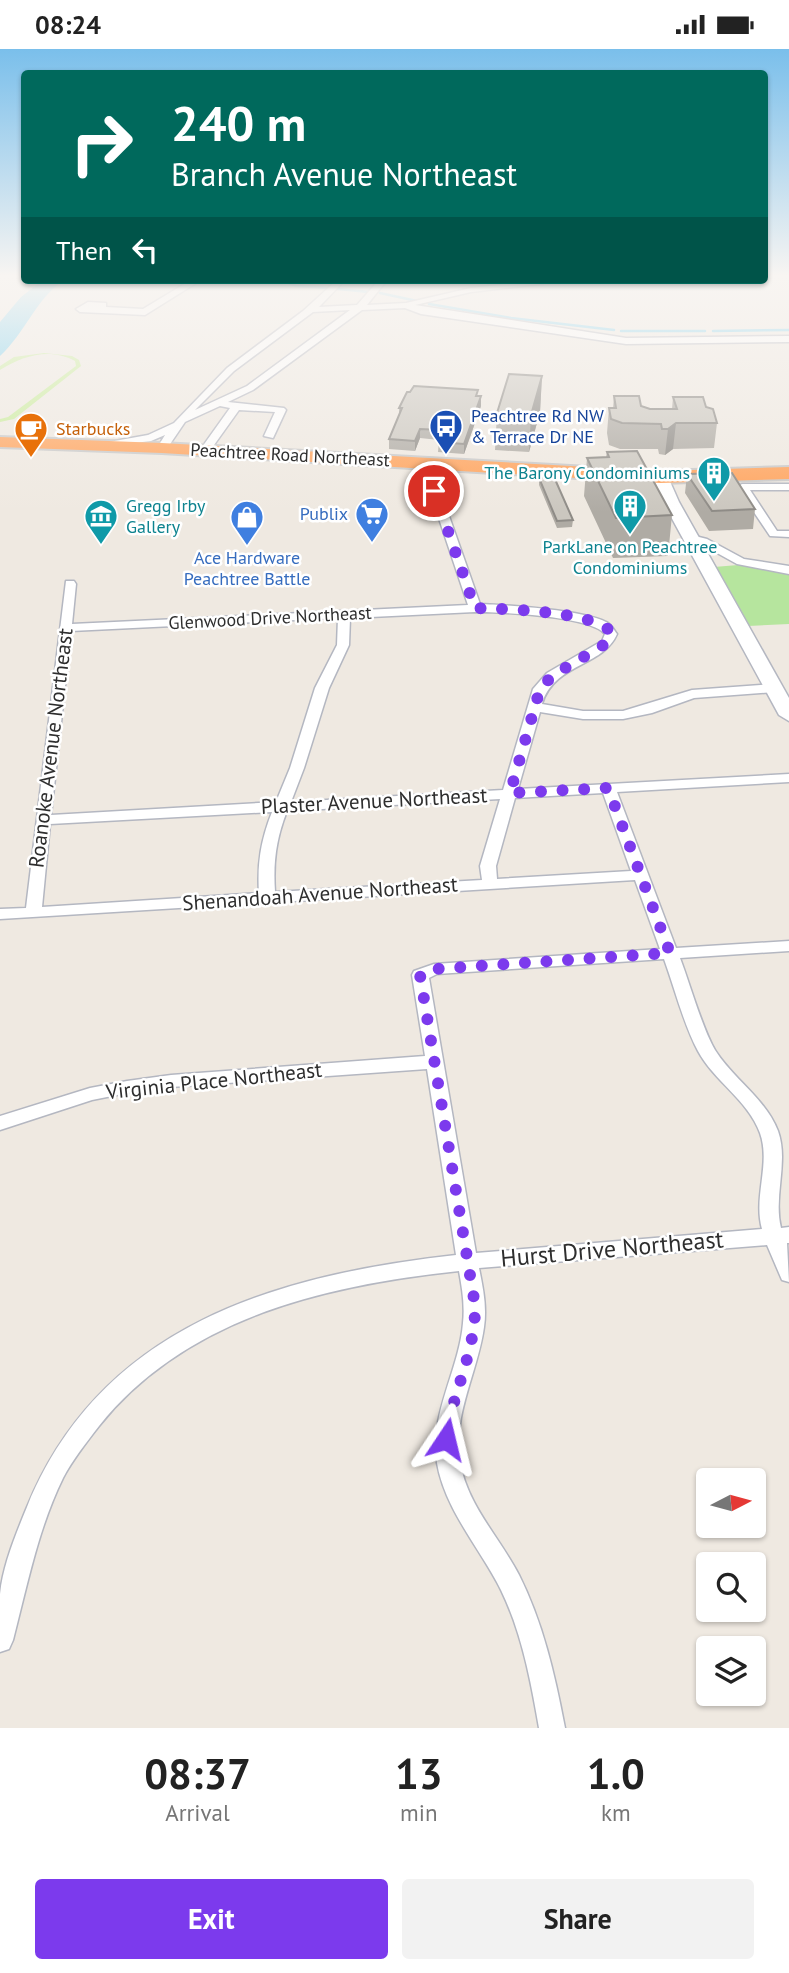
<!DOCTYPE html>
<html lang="en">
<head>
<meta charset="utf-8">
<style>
  :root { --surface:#fff; --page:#f2f2f2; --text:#222; --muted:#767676; --accent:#7c3aed }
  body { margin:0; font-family:"PT Sans",sans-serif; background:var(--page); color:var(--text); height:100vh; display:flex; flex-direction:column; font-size:26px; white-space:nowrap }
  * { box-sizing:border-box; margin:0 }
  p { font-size:23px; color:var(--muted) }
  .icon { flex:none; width:38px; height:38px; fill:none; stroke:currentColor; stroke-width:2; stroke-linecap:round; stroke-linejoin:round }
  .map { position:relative; height:1679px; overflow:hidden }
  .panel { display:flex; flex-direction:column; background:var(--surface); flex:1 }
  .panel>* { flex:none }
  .top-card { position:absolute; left:21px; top:21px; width:747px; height:214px; border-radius:7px; box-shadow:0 2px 5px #0004; background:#00695c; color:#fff; overflow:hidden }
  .needle { width:46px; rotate:84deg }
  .controls { position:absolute; left:696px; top:1419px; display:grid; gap:14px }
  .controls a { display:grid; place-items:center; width:70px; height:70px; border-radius:7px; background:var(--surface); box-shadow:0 2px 5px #0004; font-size:35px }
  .pin { position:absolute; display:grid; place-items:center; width:60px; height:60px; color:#fff; margin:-30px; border:4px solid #fff; border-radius:50%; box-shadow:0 2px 7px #0007 }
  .me { position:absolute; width:77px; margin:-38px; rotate:10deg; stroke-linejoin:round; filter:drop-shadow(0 0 5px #0008) }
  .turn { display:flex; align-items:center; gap:24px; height:147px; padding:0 35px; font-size:32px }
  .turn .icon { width:91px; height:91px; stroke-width:2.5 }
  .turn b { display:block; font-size:49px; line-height:60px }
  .then { display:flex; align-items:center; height:66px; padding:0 35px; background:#0003; gap:14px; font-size:26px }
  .eta { display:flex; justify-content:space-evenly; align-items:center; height:119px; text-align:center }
  .eta b { font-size:42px; font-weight:600; line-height:49px }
  .cta { display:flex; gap:14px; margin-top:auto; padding:14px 35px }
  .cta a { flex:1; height:80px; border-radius:7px; background:var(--accent); color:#fff; font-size:28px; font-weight:600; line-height:80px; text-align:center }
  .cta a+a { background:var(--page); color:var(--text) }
  .status { display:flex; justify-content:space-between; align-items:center; height:49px; padding:0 35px; background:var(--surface); direction:ltr }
  .status svg { height:19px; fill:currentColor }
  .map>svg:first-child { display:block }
  .green { fill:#b6e59e }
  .pitch { fill:#c9ec9a }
  .water { fill:#75cff0 }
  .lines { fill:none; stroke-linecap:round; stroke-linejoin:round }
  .stream { stroke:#75cff0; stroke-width:2.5 }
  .street-casing { stroke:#b4b7c1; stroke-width:3 }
  .secondary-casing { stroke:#b4b7c1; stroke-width:3 }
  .highway-casing { stroke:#c9c9c9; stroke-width:4 }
  .street { fill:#fff; fill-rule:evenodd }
  .secondary { fill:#fff; fill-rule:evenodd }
  .highway { fill:#ffa35c; fill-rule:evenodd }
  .wall { fill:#afaba4 }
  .shaded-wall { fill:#8e8b86 }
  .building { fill:#cbc7bf; stroke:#8e8b86; stroke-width:2 }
  .route { stroke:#7c3aed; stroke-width:12; stroke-dasharray:0 21.6 }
  .labels { text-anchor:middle; stroke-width:5; stroke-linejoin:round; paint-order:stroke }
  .far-transit-label { font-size:18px; fill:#164399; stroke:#fff; text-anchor:start }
  .far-food-label { font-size:18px; fill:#c56008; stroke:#fff; text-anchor:start }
  .far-street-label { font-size:18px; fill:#2e2e2e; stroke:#fff }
  .far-culture-label { font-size:18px; fill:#0d838f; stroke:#fff; text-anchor:end }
  .far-shop-label { font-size:18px; fill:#366cbe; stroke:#fff; text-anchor:end }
  .street-label { font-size:21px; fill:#2e2e2e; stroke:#fff }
  .near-street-label { font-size:24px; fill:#2e2e2e; stroke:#fff }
</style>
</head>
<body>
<div class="status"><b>08:24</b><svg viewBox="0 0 49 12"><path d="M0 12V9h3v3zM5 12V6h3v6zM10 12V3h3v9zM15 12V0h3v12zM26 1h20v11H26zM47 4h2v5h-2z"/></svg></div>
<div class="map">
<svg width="789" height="1679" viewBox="0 0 789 1679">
  <rect width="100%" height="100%" fill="#efe9e1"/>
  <path class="green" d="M738 516 789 525V575L748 577 714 518Z"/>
  <path class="pitch" d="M44 304 72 307 79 311 81 317 14 370 0 373V370L8 368 76 317 75 312C50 298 22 307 0 321V317L14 308Z"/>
  <path class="water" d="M43 231H64C34 252 26 283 0 307V273L21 248Z"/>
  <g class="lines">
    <path class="stream" d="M279 231 297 237 328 239
      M338 240 369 243
      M380 244 417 252
      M429 255 511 269 614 281
      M621 282H705
      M713 282 789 281"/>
    <defs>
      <path id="street" d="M191 231H201L145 266 80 263 76 260 88 253 106 254V258L143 260Z
        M337 231H345L319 258 357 256 379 231H387L367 256 406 254 471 239 545 231H573L471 243 415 256 626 289 789 287V293L626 295 421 265 405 259 362 261 253 341 228 353 284 359 286 361 273 389 264 387 275 363 239 361 209 403H201L200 401 230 359 220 357 185 373 166 401 157 399 165 386 151 392 109 397V393L148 386 174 374 227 319 303 262ZM350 261 247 337 195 361 234 322 313 263Z
        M425 410 430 413 480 555C507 556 584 561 606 573 611 575 614 581 617 585 603 618 554 614 542 655L583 662H623L692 641 774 635 781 639 774 643 694 649 652 664 623 670H583L540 663 518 740 789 725V733L617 743 676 899 789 892V902L680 909C690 935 702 979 715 1001 733 1030 765 1049 778 1082 789 1113 773 1147 781 1179L789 1178V1194H787L789 1233 782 1231 767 1196 479 1219C483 1239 487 1258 484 1278 478 1323 452 1366 460 1413 467 1456 500 1489 519 1526 543 1574 555 1626 565 1679H539C531 1633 522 1584 501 1541 480 1499 445 1461 437 1414 429 1365 459 1322 463 1274 465 1256 462 1239 459 1222 327 1236 186 1268 99 1377 86 1394 73 1410 63 1429 38 1480 27 1537 13 1591L9 1600 0 1603C0 1584 0 1564 0 1545 3 1516 16 1485 27 1458 101 1276 277 1226 456 1206L427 1020 171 1038 127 1044 92 1051 0 1081V1067L90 1039 127 1032 171 1026 425 1007 412 926 414 922 434 915 660 900 635 831 0 870V860L26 859 66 532H74L76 535 72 575 468 556 420 413ZM475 563C500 563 591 567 605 585L602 592 547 624 533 640 503 741 291 753 304 719 329 639 349 596 350 569ZM338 569 337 596 315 639 290 719 276 753 51 766 71 582ZM603 744 631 822 497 830 496 817 515 749ZM500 750 480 817 482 831 275 843C273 813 276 790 287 762ZM272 763C261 791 257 814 259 844L42 858 50 775ZM664 910C675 940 683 974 698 1002 714 1032 748 1051 760 1084 771 1115 753 1148 762 1180L476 1204 429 929 437 925Z
        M789 435V441H750L777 482H789V488L770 487 737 438 742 435Z
        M691 486 707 490 744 510 789 517V525L737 515 699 494 687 491V487Z"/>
      <path id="secondary" d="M660 423 668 428 679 453 789 649V672L779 666 663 453 652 428Z"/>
      <path id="highway" d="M0 388 162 394 660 422 789 418V430L660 434 162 404 0 398Z"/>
    </defs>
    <use href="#street" class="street-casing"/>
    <use href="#secondary" class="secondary-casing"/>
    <use href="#highway" class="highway-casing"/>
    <use href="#street" class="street"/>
    <use href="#secondary" class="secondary"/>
    <use href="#highway" class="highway"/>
  </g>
  <path class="wall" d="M542 327 540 363 529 403 495 401 497 364Z
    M478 347H481V357L464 405 438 403 439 391 420 389 415 402 389 400V390L399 366V359Z
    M614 347 650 360H672L673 348 706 358 717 374 714 399 673 400 665 406 659 405 658 400H620L609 396 607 384 609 359H613Z
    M607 403 672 466 668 507 613 509 584 447 587 409 606 408Z
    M687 425 755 460 753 480 709 482 685 444Z
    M539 429 573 471 572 478 557 479 539 436Z"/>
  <path class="shaded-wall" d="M542 327 540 363 529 403 531 366Z
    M481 347V357L464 405V395Z
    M676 374 673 400 665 406 668 380Z
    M420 380V389L415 402V392Z"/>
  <path class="building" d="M509 325 542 327 531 366 497 364Z
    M414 337 478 341 476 347H481L464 395 438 393 442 381 420 380 415 392 389 390 402 359H399L407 343H410Z
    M614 347H639L641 357 650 360H677L673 348H703L706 358 713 360 717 374H676L668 380H662L661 375 622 374 611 370 609 359H616Z
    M637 402 672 466 616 469 587 409 609 408 607 403Z
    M732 424 755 460 712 462 687 425Z
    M554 428 573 471 557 472 539 429Z"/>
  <linearGradient id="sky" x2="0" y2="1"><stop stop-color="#7abfeb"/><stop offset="0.49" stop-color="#f8f5f2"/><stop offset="1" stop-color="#f8f5f2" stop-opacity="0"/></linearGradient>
  <rect width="789" height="463" fill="url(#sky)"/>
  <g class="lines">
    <path class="route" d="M434 442 475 559C506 560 586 562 609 581L611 588 607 594 552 627 540 640 510 744 608 739 670 904 434 920 420 926 475 1256C476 1303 452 1344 446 1390"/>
  </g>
  <defs>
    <symbol id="bus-pin" viewBox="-11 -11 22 30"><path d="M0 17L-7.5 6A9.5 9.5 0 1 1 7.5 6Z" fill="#1a4fb4" stroke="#fff"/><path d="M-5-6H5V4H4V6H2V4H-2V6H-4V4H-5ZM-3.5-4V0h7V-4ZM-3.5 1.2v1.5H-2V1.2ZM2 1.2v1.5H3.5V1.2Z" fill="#fff"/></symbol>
    <symbol id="cafe-pin" viewBox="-11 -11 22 30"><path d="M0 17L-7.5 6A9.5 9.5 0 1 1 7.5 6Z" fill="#e8710a" stroke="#fff"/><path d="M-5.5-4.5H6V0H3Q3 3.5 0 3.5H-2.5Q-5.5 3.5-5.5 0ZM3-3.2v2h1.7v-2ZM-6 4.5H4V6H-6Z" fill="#fff"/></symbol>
    <symbol id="building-pin" viewBox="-11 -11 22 30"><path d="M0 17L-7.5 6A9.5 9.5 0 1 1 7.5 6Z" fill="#0f9aa8" stroke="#fff"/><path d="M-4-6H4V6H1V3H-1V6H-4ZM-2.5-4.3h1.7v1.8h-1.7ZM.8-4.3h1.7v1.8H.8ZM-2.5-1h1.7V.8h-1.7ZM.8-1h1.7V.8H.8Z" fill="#fff"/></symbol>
    <symbol id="supermarket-pin" viewBox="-11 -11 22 30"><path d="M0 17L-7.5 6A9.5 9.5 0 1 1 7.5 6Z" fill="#3f7fe0" stroke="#fff"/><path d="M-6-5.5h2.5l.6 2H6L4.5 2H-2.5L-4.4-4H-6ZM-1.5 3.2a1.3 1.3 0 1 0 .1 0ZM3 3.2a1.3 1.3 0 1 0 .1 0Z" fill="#fff"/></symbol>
    <symbol id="museum-pin" viewBox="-11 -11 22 30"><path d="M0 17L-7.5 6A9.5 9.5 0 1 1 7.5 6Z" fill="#0f9aa8" stroke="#fff"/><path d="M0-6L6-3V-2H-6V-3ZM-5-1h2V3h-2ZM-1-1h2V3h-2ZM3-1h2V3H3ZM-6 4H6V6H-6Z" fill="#fff"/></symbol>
    <symbol id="shop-pin" viewBox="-11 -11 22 30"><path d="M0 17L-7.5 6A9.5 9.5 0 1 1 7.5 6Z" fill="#3f7fe0" stroke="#fff"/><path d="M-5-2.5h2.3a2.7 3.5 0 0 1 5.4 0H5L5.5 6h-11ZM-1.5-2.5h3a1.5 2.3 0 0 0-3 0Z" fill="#fff"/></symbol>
  </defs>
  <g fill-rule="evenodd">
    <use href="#bus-pin" x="427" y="358" width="38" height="52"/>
    <use href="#cafe-pin" x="12" y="361" width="38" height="52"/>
    <use href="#building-pin" x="695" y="405" width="38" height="52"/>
    <use href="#building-pin" x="611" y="438" width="38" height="52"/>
    <use href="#supermarket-pin" x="353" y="446" width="38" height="52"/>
    <use href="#museum-pin" x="82" y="448" width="38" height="52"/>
    <use href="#shop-pin" x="228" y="449" width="38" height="52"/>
  </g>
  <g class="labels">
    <g class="far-transit-label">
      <text x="471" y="373">Peachtree Rd NW<tspan x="471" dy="21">&amp; Terrace Dr NE</tspan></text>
    </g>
    <g class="far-food-label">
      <text x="56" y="386">Starbucks</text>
    </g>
    <g class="far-street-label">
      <text transform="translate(290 406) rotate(3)" y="6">Peachtree Road Northeast</text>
      <text transform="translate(270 569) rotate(-3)" y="6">Glenwood Drive Northeast</text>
    </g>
    <g class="far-culture-label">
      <text x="690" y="430">The Barony Condominiums</text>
      <text x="126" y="463" text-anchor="start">Gregg Irby<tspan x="126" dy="21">Gallery</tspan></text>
      <text x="630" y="504" text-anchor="middle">ParkLane on Peachtree<tspan x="630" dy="21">Condominiums</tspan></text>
    </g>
    <g class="far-shop-label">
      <text x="348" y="471">Publix</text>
      <text x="247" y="515" text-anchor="middle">Ace Hardware<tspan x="247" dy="21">Peachtree Battle</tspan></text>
    </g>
    <g class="street-label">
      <text transform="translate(51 699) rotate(-83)" y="7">Roanoke Avenue Northeast</text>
      <text transform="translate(374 752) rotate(-3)" y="7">Plaster Avenue Northeast</text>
      <text transform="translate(320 845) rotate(-4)" y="7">Shenandoah Avenue Northeast</text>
      <text transform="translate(214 1032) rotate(-6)" y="7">Virginia Place Northeast</text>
    </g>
    <g class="near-street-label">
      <text transform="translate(612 1200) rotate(-5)" y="8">Hurst Drive Northeast</text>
    </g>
  </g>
</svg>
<div class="controls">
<a><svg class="needle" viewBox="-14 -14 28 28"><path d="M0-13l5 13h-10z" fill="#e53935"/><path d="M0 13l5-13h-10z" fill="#767676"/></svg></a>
<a><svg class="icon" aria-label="search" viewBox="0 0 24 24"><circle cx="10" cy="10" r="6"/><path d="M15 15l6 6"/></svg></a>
<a><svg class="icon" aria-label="layers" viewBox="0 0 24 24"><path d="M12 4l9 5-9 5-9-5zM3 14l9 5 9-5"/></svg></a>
</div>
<div class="pin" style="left:434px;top:442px;background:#d93025"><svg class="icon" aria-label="arrive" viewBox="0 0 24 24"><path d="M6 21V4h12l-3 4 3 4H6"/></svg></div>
<svg class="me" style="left:446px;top:1390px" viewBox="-20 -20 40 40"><path d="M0-17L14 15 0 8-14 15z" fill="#7c3aed" stroke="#fff" stroke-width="4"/></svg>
<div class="top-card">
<div class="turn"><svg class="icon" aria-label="right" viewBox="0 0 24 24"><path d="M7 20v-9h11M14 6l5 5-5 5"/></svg><div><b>240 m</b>Branch Avenue Northeast</div></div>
<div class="then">Then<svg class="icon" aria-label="left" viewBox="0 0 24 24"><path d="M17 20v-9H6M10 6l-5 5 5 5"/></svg></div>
</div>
</div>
<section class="panel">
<div class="eta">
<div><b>08:37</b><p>Arrival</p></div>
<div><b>13</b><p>min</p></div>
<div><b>1.0</b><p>km</p></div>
</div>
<div class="cta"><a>Exit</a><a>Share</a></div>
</section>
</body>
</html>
